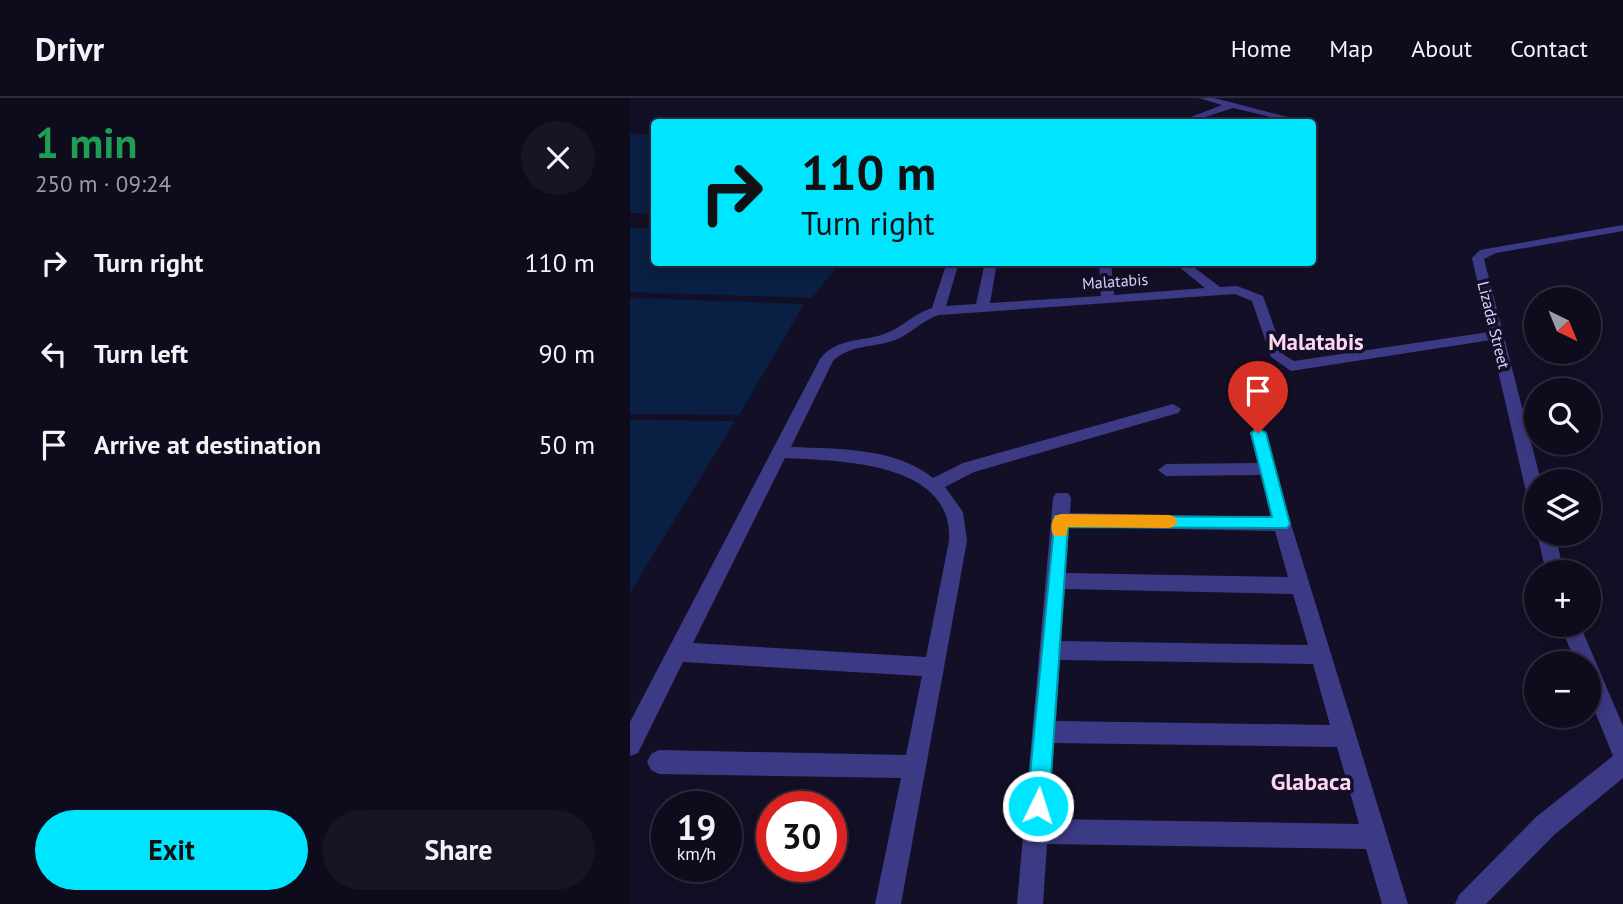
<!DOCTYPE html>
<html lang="en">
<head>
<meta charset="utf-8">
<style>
  :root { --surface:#0e0b1c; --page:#171425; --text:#f1f3f6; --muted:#9b9ba3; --line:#2e2b3b; --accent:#00e5ff }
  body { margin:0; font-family:"PT Sans",sans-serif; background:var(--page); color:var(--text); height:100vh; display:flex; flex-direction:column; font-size:26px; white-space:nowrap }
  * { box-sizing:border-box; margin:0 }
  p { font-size:23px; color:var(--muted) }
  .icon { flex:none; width:38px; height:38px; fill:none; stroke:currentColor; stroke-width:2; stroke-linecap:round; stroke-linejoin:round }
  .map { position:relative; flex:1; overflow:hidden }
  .panel { display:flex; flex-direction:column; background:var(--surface); width:630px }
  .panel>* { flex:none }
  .hud { position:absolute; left:21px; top:21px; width:665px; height:147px; border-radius:7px; box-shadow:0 4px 18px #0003,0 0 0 2px var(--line); background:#00e5ff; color:#111; overflow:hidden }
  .needle { width:46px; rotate:137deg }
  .fabs { position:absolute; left:894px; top:189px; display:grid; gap:14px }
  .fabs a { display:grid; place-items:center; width:77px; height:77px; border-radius:50%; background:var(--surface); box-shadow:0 4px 18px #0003,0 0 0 2px var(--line); font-size:35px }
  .speed { position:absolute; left:21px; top:693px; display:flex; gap:14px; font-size:35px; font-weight:700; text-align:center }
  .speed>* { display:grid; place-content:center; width:91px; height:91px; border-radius:50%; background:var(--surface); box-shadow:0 4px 18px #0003,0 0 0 2px var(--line); line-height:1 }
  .speed small { font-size:18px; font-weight:400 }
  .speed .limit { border:10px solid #d22; background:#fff; color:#111 }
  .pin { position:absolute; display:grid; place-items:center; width:60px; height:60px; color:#fff; margin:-72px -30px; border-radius:50% 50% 50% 0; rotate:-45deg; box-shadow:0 0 7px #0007 }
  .pin .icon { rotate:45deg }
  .me { position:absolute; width:77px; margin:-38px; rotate:4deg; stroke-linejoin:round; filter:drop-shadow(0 0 5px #0008) }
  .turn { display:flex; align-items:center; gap:24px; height:147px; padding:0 35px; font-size:32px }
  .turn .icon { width:91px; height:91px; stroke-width:2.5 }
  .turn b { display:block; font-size:49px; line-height:60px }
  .round { display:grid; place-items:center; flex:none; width:74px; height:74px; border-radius:37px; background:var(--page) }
  .headline { display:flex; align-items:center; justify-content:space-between; height:119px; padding:0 35px }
  h1 { font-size:42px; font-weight:800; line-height:52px; color:#1e9e55 }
  .primary-button { display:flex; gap:14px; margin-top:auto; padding:14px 35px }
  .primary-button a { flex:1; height:80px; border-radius:42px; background:var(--accent); color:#111; font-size:28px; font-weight:800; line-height:80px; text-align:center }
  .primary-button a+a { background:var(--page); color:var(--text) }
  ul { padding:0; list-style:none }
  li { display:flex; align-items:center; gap:21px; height:91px; padding:0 35px }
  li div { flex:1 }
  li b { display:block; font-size:26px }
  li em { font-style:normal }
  header { display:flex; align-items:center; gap:42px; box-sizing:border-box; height:98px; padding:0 35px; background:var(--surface); border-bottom:2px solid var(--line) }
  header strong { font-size:33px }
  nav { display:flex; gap:38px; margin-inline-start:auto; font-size:24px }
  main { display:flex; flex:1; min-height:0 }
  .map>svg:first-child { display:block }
  .water { fill:#0a1f44 }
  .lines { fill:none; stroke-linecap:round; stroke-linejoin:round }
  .minor { fill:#3d3a85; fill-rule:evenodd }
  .route { fill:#00e5ff; stroke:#0095a6; stroke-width:2 }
  .slow { fill:#f59e0b }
  .labels { text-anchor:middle; stroke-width:7; stroke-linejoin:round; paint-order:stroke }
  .far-street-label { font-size:16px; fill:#d9d4ff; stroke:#130f26 }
  .quarter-label { font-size:23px; font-weight:bold; fill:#ffd6f0; stroke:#130f26 }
  .near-neighbourhood-label { font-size:24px; font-weight:bold; fill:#ffd6f0; stroke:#130f26 }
</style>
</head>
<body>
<header>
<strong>Drivr</strong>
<nav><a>Home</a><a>Map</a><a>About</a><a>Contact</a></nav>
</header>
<main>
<section class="panel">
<div class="headline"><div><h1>1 min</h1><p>250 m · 09:24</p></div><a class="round"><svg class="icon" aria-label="close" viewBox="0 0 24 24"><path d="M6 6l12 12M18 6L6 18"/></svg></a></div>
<ul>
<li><svg class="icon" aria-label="right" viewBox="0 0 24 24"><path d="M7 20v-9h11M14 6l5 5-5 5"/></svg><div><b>Turn right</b></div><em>110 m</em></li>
<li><svg class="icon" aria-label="left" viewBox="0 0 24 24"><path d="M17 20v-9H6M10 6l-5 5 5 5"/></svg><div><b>Turn left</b></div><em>90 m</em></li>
<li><svg class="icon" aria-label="arrive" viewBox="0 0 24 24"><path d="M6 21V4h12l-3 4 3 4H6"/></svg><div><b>Arrive at destination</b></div><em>50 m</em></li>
</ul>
<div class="primary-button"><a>Exit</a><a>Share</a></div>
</section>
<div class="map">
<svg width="993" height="806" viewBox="0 0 993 806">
  <rect width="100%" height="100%" fill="#130f26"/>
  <path class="water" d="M0 35 24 37V115H0Z
    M0 130H24V164L210 165 182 200 0 194Z
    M0 200 174 206 109 317 0 316Z
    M0 322 105 323 0 495Z"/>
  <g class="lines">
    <path class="minor" d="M569 0H584L658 19 653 22 603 10 560 24H548L592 7Z
      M993 127V133L866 155 854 161 911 383H906V405L900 403 897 398 861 242 661 273 641 259 622 203 605 196 309 217C292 222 281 236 265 242 244 250 220 246 203 263L161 349C208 351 264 349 303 380L333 365 543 306 551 311 548 315 344 374 315 389 333 414 337 443 271 806H245L271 680 29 676 21 672 17 664 21 656 29 652 276 657 292 578 53 564 8 655 0 658V624L190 261C207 238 235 245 259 234 275 227 285 215 302 210L317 164H329L316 208 346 206 355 164H367L360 205 471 198 469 164H481L484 197 575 190 543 164H557L590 189 607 188 633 198 654 257 664 263 859 234 842 160 850 152ZM155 360C209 363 324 363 319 443L296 559 63 545Z
      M628 329 636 335 661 426 778 806H752L736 751 417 746 413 806H387L423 400 426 395H438L441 400 440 415 641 419 631 377 536 378 528 372 536 366 628 365 620 335ZM439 429 645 433 658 479 436 475ZM435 491 663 496 678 547 431 543ZM430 562 683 566 700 627 426 623ZM424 645 707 649 729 726 419 721Z
      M907 436H925L934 474H916Z
      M930 527H950L993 628V680L924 737 856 806H825L829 797 906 719 983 658 959 599V565H946Z"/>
  </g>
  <path class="route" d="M628 330 636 335 660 426 657 430 438 429 419 708 416 716 408 719 400 716 397 708 425 418 642 419 621 335Z"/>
  <path class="slow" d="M431 416 539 417 545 419 547 424 545 428 539 430 438 429 436 438H424C420 432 421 424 425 418Z"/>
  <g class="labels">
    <g class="far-street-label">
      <text transform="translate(485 183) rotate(-4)" y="6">Malatabis</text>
      <text transform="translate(864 227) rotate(76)" y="6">Lizada Street</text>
    </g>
    <g class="quarter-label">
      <text x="686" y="252">Malatabis</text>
    </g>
    <g class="near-neighbourhood-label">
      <text x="681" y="692">Glabaca</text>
    </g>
  </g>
</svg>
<div class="fabs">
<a><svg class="needle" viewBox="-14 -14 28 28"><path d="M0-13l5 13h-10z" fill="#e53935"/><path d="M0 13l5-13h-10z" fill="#9b9ba3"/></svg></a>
<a><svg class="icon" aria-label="search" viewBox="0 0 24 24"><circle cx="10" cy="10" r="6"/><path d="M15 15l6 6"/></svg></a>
<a><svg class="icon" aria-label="layers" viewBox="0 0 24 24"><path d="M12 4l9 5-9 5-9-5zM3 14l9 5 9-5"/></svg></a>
<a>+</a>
<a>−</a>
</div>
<div class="speed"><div>19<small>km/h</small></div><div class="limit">30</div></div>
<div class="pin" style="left:628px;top:335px;background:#d93025"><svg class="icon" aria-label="arrive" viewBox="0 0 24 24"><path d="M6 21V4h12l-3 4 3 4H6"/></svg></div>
<svg class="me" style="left:408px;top:708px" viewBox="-20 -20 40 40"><circle r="17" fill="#00e5ff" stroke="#fff" stroke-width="3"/><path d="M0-11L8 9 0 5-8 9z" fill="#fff"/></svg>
<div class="hud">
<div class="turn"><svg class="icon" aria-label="right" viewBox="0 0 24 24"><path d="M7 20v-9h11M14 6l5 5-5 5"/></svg><div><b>110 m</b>Turn right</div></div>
</div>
</div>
</main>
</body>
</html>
